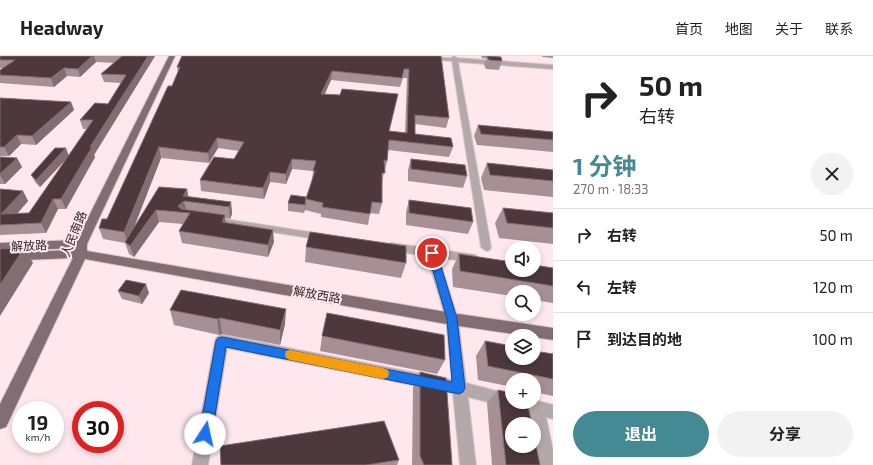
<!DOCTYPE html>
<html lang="zh">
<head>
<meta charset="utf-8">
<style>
  :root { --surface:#fff; --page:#f2f2f2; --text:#222; --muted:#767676; --line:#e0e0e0; --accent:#448a95 }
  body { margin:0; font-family:"Exo 2","Noto Sans SC",sans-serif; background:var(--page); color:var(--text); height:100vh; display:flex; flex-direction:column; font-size:15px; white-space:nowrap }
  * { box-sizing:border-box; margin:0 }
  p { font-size:13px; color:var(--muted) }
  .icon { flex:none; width:22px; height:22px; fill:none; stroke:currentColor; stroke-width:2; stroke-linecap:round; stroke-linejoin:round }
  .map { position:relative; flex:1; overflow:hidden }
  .side { display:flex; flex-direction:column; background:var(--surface); width:320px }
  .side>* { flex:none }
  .top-card { background:#fff; color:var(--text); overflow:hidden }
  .tools { position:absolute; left:505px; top:185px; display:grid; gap:8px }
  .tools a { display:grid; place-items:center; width:36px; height:36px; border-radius:50%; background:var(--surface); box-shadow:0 2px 6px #0003; font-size:20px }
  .speed { position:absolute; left:12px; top:345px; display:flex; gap:8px; font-size:20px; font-weight:700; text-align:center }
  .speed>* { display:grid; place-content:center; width:52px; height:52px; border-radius:50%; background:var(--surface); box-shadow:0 2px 6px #0003; line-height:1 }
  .speed small { font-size:10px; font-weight:400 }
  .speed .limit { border:6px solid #d22; background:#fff; color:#111 }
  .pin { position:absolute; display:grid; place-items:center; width:34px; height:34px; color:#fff; margin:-17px; border:2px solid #fff; border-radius:50%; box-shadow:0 1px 4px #0007 }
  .me { position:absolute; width:44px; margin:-22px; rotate:10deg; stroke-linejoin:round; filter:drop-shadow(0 0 3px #0008) }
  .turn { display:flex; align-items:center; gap:14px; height:84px; padding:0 20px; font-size:18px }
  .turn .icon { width:52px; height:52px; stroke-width:2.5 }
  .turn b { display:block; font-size:28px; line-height:34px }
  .round { display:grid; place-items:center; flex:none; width:42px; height:42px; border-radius:21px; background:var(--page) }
  .headline { display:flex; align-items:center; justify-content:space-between; height:68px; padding:0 20px }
  h1 { font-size:24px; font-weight:700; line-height:30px; color:var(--accent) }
  .button { display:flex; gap:8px; margin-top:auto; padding:8px 20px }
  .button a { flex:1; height:46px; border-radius:24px; background:var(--accent); color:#fff; font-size:16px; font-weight:700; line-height:46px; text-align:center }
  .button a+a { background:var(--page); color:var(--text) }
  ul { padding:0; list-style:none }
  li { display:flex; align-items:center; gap:12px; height:52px; padding:0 20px; border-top:1px solid var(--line) }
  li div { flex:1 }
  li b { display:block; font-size:15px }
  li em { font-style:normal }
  header { display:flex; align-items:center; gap:24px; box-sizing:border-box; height:56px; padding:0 20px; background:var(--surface); border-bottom:1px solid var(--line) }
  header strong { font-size:19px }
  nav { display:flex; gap:22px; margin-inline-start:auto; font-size:14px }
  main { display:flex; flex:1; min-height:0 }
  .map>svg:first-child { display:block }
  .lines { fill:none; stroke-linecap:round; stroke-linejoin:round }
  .minor-casing { stroke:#d9c5cb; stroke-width:2 }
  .major-casing { stroke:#d9c5cb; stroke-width:2 }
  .minor { fill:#b4a8ab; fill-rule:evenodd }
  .major { fill:#816d73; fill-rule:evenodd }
  .wall { fill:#a69096; fill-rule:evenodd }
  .shaded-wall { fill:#826d73 }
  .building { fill:#4d383e; stroke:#826d73; fill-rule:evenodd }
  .route { fill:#1a73e8; stroke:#114b97 }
  .slow { fill:#f59e0b }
  .labels { text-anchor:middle; stroke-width:4; stroke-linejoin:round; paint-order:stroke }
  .street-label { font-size:12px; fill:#302629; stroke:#fee8ee }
</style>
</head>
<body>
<header>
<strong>Headway</strong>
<nav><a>首页</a><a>地图</a><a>关于</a><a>联系</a></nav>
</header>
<main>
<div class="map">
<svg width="553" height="409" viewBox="0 0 553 409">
  <rect width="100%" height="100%" fill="#fee8ee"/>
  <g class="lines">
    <defs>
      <path id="minor" d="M400 0 451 2 454 0 457 2 553 9V13L458 6 491 191 490 194 486 195 481 191 452 5 403 2Z
        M211 161 323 178 328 181 323 184 207 166 206 164Z
        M391 187 476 199 477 202 472 206 439 202 458 263 466 327 512 339V346H534V344L553 349V363L546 361 553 395V409H540L534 380V368H532L530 357 468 341 476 409H460L453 337 227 292 208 409H192L215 285 217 281 222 279 452 324 446 263 427 200 387 194 386 191Z"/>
      <path id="major" d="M169 0H175L87 188V195L452 257 553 272V284L452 269 85 203 6 371 0 373V348L73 202 0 205V197L75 194V192L0 195V187L77 184Z"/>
    </defs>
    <use href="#minor" class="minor-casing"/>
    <use href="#major" class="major-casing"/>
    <use href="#minor" class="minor"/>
    <use href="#major" class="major"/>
  </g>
  <path class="wall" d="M0 0H155L94 99 95 101 66 153H58L46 177 0 179V133L23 135 28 145 17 158 29 157 87 73H83L80 64 108 48 121 27 104 26 101 18 114 7 96 6 80 21 67 20 54 31 0 27V14L4 12H0Z
    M441 0 449 62 446 72 415 68V78L453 91 449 101 388 94 387 105 385 115H384L382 128V147L379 158 370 157 368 169 321 161V158L305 154V153L304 157 288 155V147L306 141 312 125 313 115 292 113 286 128 270 126 264 143 201 135 200 124 234 103 239 95 218 92 209 107 161 102 133 173 159 131 187 133 188 141 231 146 232 158 230 163 225 162 226 167 274 186 268 201 182 187 179 175 183 168 159 166 134 201 129 198 125 187 103 183 99 172 107 163 172 30 178 17 177 11ZM403 22H407L405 77 389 75 398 38 340 39 325 38 331 24 400 31Z
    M481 0H496L495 1 502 5 499 14 486 13 484 9 487 3 482 2Z
    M542 0H553V2L543 1Z
    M0 42 71 46 74 54 36 89 21 88 9 100H0Z
    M478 69 553 76V96L477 89 474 80Z
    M69 100 40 131 35 126 31 119Z
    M0 101 17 102 22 111 5 128H0Z
    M411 103 467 120 463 132 408 125V114Z
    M487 107 553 114V141L484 134 481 122Z
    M409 144 473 166 468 178 406 169V156Z
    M503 152 553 157V188L499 182 495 167Z
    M306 191 406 207 401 222 305 206Z
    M459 198 553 212V247L534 244V236H512V240L453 231 452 213Z
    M118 235 149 237 142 248 122 243Z
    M170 254 285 268 280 289 222 278 219 279 174 269Z
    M322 280 445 304 437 318 320 295Z
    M485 285 553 298V340L534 336V324H512V331L478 324 476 300Z
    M420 316 452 409H412L413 331Z
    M498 334 540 409H492L487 347Z
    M399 404 397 409H221Z"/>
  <path class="shaded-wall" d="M92 0H94L96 6 80 21 78 13Z
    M148 0H155L94 99 95 101 66 153 61 143 90 91Z
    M64 12 67 20 54 31 51 22Z
    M332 15 331 24 320 47 321 38Z
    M71 46 74 54 36 89 32 80Z
    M17 79 21 88 9 100 4 91Z
    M217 82 218 92 209 107 208 97Z
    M159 91 161 102 128 187 124 176Z
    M66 92 69 100 40 131 36 124Z
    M17 102 22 111 5 128 0 119V118Z
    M292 103V113L286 128V118Z
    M270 116V126L264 143 263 132Z
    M187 133 189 145 183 140Z
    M23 135 28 145 7 169 1 158Z
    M53 143 58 153 46 177 41 167Z
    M184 145 187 157H186L178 150Z
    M306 145 305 153 304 157 305 149Z
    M231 146 232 158 230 163 229 151Z
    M156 154 159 166 134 201 130 190Z
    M225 159 226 171 222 166Z
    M273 174 274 186 268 201V189Z
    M24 192 33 207 0 260V229Z
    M146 228 149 237 142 248 139 240Z
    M286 253 285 268 280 289V274Z
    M220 262 222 278 219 279 217 263Z"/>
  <path class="building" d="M0 0H92L78 13 64 12 51 22 0 19V14L15 4H0Z
    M122 0H148L90 91H92L61 143H53L41 167 0 169V133L23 135 1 158 29 157 93 64H80L95 47 108 48 126 19 101 18Z
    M182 0H441L449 62 415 59V78L451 82 453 91 389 84 387 105 384 104 385 117H382V147L372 146 370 158 322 151 323 147 306 143 315 115H313L316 105 292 103 286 118 270 116 263 132 200 124 214 101 234 103 244 86 217 82 208 97 159 91 124 176 99 172 102 163H107L168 30H172L180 11H177ZM404 13H409L407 77 389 75 398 38 342 33 340 39 321 38 332 15 402 22Z
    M487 0 501 1 502 5 489 4Z
    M0 42 71 46 32 80 17 79 4 91H0Z
    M478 69 553 76V84L481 78Z
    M55 92H66L36 124 31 119Z
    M0 101 17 102 0 118Z
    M411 103 465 109 467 120 411 113Z
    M487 107 553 114V125L490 119Z
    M159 131 187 133 183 140 231 146 229 151 184 145 178 150 181 153 225 159 222 166 273 174 268 189 179 175 190 157 156 154 130 190 125 186Z
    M291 139 306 141 305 149 288 147Z
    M409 144 471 152 473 166 409 157Z
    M503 152 553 157V172L507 167Z
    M310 176 406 190V207L306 191Z
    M24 192 0 229V193Z
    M459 198 512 206V214H534V209L553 212V230L460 215Z
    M126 224 146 228 139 240 118 235Z
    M181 234 286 253 280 274 220 262 217 263 170 254Z
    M327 257 444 279 445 304 322 280Z
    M485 285 512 290V302H534V295L553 298V323L488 310Z
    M420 316 446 322 452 409H424L420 400Z
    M498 334 512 337V346H527L532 368H512V390H534V380L540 409H506Z
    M384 365 399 404 366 409H221L220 390Z"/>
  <path class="route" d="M432 194 437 197 457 263 465 332 463 336 459 338 226 291 212 378 210 383 205 384 201 383 199 378 216 285 218 282 222 281 452 326 447 263 428 197Z"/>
  <path class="slow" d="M290 294 383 312 388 314 389 317 388 321 383 323 290 304 286 302 285 299 286 295Z"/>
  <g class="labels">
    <g class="street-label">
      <text transform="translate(74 178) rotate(-68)" y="4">人民南路</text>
      <text transform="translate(29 190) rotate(-2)" y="4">解放路</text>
      <text transform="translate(317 239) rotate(10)" y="4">解放西路</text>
    </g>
  </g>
</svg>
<div class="tools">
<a><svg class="icon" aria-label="sound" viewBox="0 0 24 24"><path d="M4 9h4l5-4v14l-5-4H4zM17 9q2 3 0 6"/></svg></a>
<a><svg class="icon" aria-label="search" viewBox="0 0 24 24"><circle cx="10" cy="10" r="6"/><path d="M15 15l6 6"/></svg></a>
<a><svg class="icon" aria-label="layers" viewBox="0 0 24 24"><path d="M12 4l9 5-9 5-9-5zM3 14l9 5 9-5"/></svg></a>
<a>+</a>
<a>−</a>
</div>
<div class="speed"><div>19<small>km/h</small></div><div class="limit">30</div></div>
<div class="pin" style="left:432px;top:197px;background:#d93025"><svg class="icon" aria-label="arrive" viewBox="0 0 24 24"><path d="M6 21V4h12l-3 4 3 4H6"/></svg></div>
<svg class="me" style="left:205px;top:378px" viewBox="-20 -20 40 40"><circle r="19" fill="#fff"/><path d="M0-13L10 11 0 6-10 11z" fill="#1a73e8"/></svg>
</div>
<section class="side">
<div class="top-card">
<div class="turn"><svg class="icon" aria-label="right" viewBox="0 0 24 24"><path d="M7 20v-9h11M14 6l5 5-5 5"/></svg><div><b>50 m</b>右转</div></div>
</div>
<div class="headline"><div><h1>1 分钟</h1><p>270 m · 18:33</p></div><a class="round"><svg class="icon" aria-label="close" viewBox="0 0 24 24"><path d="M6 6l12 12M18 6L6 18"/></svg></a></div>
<ul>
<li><svg class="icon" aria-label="right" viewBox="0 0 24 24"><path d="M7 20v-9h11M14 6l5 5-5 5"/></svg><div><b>右转</b></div><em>50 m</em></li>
<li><svg class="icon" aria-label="left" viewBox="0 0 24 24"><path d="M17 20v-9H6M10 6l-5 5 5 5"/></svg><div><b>左转</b></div><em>120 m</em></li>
<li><svg class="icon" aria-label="arrive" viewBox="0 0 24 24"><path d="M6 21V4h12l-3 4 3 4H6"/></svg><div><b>到达目的地</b></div><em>100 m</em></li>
</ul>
<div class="button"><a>退出</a><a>分享</a></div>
</section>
</main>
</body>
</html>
